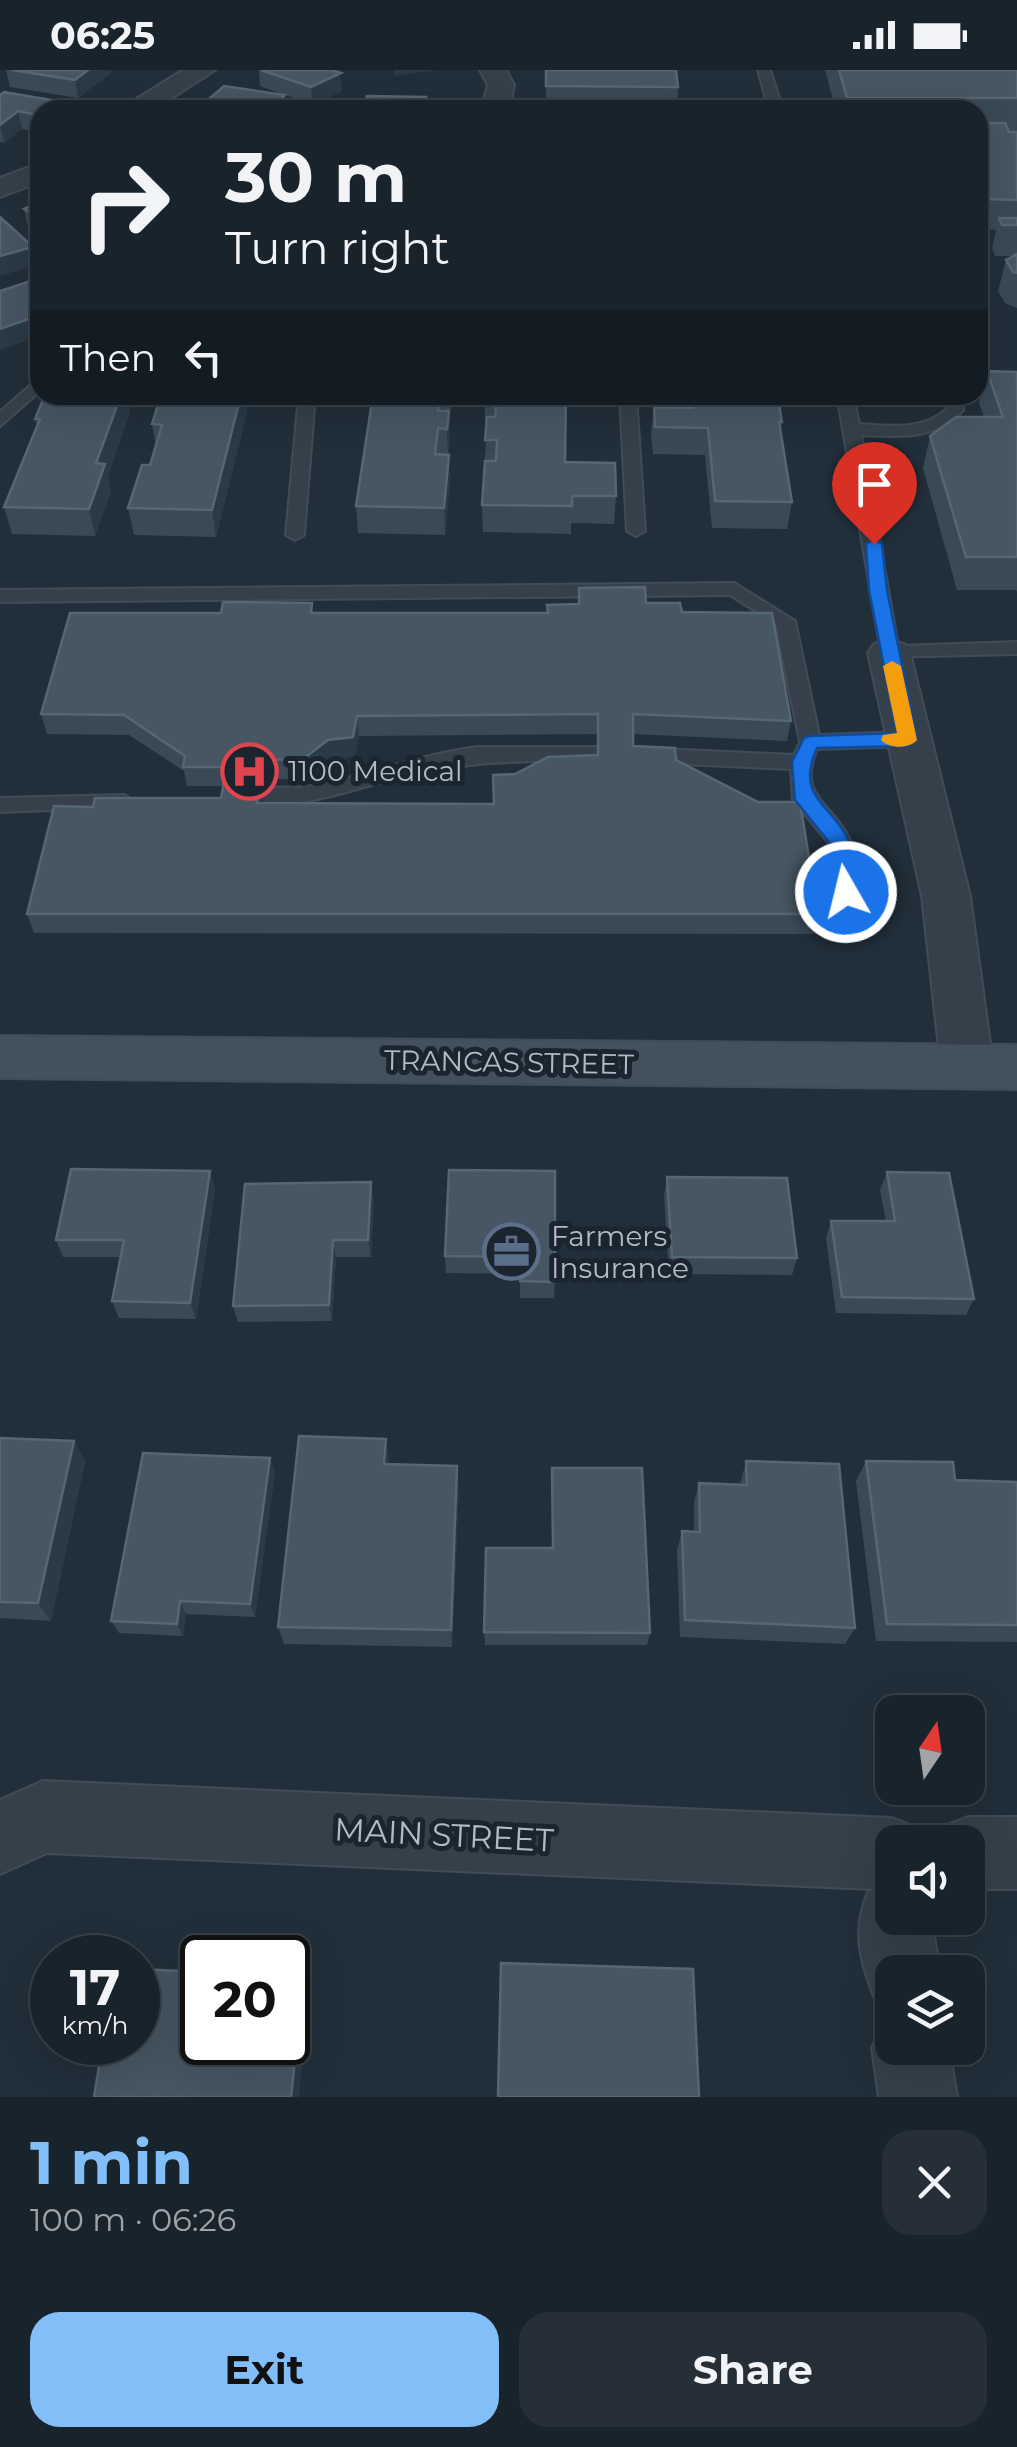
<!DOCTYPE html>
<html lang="en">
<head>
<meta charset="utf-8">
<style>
  :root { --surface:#19232c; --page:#262f38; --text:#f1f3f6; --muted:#9fa4a9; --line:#374048; --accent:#82bff9 }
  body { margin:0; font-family:Montserrat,sans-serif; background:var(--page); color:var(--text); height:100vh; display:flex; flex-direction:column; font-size:38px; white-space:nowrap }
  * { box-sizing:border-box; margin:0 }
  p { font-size:32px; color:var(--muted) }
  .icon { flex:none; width:55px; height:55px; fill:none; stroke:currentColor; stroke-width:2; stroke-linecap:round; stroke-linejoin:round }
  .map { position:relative; height:2027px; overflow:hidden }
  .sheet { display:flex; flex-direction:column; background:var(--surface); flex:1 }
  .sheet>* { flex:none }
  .banner { position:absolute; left:30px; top:30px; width:958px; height:305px; border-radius:30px; box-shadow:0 10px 40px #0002,0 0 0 2px var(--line); background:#19232c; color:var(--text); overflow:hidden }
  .needle { width:65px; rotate:13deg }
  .controls { position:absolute; left:875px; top:1625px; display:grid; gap:20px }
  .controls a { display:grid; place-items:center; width:110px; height:110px; border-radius:20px; background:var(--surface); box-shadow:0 10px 40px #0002,0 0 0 2px var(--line); font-size:50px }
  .speed { position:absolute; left:30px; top:1865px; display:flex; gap:20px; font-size:50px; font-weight:700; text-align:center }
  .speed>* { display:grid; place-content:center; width:130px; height:130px; border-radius:50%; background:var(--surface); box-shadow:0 10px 40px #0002,0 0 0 2px var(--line); line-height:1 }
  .speed small { font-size:25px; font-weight:400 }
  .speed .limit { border:5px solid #111; border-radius:15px; background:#fff; color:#111 }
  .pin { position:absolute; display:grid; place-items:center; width:85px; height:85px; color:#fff; margin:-102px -42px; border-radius:50% 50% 50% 0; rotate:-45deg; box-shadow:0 0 10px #0007 }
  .pin .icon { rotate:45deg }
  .me { position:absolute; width:110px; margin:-55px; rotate:352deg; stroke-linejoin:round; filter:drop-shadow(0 0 8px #0008) }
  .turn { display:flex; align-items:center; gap:35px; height:210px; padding:0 30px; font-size:45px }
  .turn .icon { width:130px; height:130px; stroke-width:2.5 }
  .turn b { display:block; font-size:70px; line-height:85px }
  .then { display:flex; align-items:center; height:95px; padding:0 30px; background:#0003; gap:20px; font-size:38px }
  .round { display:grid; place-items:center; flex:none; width:105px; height:105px; border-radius:30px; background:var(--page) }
  .headline { display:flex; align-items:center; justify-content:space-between; height:170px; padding:0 30px }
  h1 { font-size:60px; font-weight:700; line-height:75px; color:var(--accent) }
  .button { display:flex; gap:20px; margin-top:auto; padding:20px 30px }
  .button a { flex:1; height:115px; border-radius:30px; background:var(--accent); color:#111; font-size:40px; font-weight:700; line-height:115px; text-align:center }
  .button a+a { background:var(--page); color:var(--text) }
  .status { display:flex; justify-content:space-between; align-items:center; height:70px; padding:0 50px; background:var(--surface); direction:ltr }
  .status svg { height:28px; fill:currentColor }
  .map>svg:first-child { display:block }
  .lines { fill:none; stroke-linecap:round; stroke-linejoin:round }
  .lane-casing { stroke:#414c56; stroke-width:4 }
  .street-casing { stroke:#414c56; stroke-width:4 }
  .secondary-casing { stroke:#414c56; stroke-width:4 }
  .lane { fill:#35404a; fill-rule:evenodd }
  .street { fill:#35404a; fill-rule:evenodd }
  .secondary { fill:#43505d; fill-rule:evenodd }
  .wall { fill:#394a56; fill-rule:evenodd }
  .shaded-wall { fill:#2a3a46 }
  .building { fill:#465662; stroke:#566672; stroke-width:2.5; fill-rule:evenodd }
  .route { fill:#1a73e8; stroke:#114b97; stroke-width:2.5 }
  .slow { fill:#f59e0b }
  .labels { text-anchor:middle; stroke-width:10; stroke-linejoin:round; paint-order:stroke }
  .poi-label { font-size:28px; fill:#b0bbc6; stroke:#1a252f; text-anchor:start }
  .street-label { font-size:28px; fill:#b0bbc6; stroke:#1a252f }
  .near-street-label { font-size:32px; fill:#b0bbc6; stroke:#1a252f }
</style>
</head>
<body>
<div class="status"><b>06:25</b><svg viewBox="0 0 49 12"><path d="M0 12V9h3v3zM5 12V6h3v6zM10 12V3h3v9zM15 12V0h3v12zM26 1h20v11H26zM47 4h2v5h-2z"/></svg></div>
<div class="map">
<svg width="1017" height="2027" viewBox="0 0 1017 2027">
  <rect width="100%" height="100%" fill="#212f3a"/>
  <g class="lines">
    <defs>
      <path id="lane" d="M758 0H770L783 40H769Z
        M40 307V321L0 356V342Z
        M151 325H257L249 330H159Z
        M299 325H315L304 465 295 470 286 465Z
        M620 325H636L645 461 636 466 627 461Z
        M837 325H853L859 354C889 356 923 361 947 339L946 325H962L963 340C938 370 898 367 861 365L898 576 1017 572V584L882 587Z
        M734 513 795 551 819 665 908 662 918 669 908 676 817 679C796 726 832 733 849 768 856 782 855 806 857 822L854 828 846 830 835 822 828 772 793 730 791 699 641 692 631 685 641 678 794 685 800 672 776 554 730 525 0 532V520Z
        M478 677H600L610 684 600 691C509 690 453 691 364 717 340 724 262 747 245 727 256 714 287 719 304 717 363 708 418 684 478 677Z
        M124 725 135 732 132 737 0 742V728Z"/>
      <path id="street" d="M183 0H215L153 40H119Z
        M480 0H506L514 15 509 40H481L488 15Z
        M40 93V112L0 127V108Z
        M889 570 904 574 910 583 970 826 993 996 985 1011 967 1017 949 1011 941 996 922 826 868 583 874 574Z
        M43 1711 892 1748 918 1758 923 1772H892V1848H931L940 1902H892V1936L875 1929C860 1891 852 1860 868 1822L874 1819 47 1783 0 1804V1730Z
        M968 1747H1017V1819H968V1772H936L942 1757Z
        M892 1947V1978H949L957 2027H879L872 1978 884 1951Z"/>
      <path id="secondary" d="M0 966 1017 975V1019L0 1008Z"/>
    </defs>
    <use href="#lane" class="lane-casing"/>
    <use href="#street" class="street-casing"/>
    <use href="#secondary" class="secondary-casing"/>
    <use href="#lane" class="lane"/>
    <use href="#street" class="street"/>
    <use href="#secondary" class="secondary"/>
  </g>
  <path class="wall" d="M6 0H110L111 3 78 28 10 17Z
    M259 0H339L342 21 313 35 260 16Z
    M546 0 678 17 677 35 546 34Z
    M825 0H1017V238L1005 233 998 221 1006 190 1014 186H995L992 178 996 160 984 159 982 169H978V40H836Z
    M0 25 51 30 53 40H40V59L37 62 22 59 4 73 0 72Z
    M285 25 286 40H196Z
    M40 132V164L28 157 24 139Z
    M987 301 1017 302V522L1016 520H957L923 398 930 366 984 347 979 333Z
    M45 325H127L130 341 108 406 111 421 95 466 12 464 4 437 37 356 35 349Z
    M161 325H245L247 342 216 467 134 465 128 438 150 395 156 376 152 354Z
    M373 325H453L451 340 442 341H449L450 368 448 385 450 412 445 465 358 463 356 436Z
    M485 325H566L565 392 616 426 614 454 571 453V464L483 462 482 435 487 354H485Z
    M687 325H771L772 334 782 352 781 362 792 432 787 459 712 458 705 385 653 384 651 364 654 337 688 338Z
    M579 518 682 542 791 651 787 671 633 664V676L676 690 818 844 814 864 34 863 27 844 93 737 221 728 223 716H187L184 701 129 665 47 664 41 644 313 543H547L578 534ZM597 664V685L515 704 494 734 264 733 268 709H306L330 690 355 686 359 666Z
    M449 1100 555 1212 554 1228H520V1204L446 1203 445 1186Z
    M210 1101 215 1119 196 1249 119 1248 112 1231 120 1187H63L56 1170Z
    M887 1102 974 1229 966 1245 836 1243 826 1168 831 1151H886L880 1120Z
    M667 1107 797 1188 792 1205 669 1204 664 1125Z
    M374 1129 371 1187H336L332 1251 238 1252 233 1236Z
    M0 1368 74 1371 85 1391 51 1551 0 1548Z
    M270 1388 275 1402 255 1547 186 1544 183 1566 119 1563 111 1551Z
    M389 1389V1394L459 1416 452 1577 284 1574 278 1557Z
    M746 1391 855 1558 845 1574 680 1567 677 1480 682 1461 694 1462V1432L699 1413 740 1415Z
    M866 1391 955 1410 1017 1412V1572L876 1571 856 1411Z
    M552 1398 650 1563 647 1575H485L484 1562 552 1478Z"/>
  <path class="shaded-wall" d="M88 0H110L111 3 78 28 75 10Z
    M321 0H339L342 21 313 35 311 17Z
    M394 0H436L394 6Z
    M285 25 286 40H269Z
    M51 30 53 40H40V59L37 62 33 44Z
    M18 41 22 59 4 73 0 55Z
    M33 177 37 195 0 206V186Z
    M40 245V266L0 280V259Z
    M121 325H127L130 341 108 406 111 421 95 466 89 439 96 393Z
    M241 325H245L247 342 216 467 212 440Z
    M449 341 450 368 448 385 447 359Z
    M449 385 450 412 445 465 444 438Z
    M357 646 359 666 355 686 330 690 306 709 303 689Z
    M265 690 268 709 261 752 257 733Z
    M210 1101 215 1119 196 1249 190 1233Z
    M371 1112 374 1129 371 1187 368 1170Z
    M333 1170 336 1187 332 1251 329 1235Z
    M386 1369 389 1389 387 1414 384 1394Z
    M74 1371 85 1391 51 1551 38 1533Z
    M270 1388 275 1402 255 1547 250 1534Z
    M457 1396 459 1416 452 1577 451 1560Z
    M180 1531 186 1544 183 1566 177 1554Z
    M304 1906 311 1914 299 2027H291Z"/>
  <path class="building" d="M12 0H88L75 10Z
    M261 0H331L341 3 311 17Z
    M546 0H676L678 17 546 16Z
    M839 0H1017V28H847Z
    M224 16 285 25 269 40 230 34 223 40H196Z
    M4 22 51 30 33 44 18 41 0 55V25Z
    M367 26 426 27 423 40H363Z
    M978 53H1005L1009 62H1017V130L985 129 989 139H978Z
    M40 132V148L24 139Z
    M0 147 33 177 0 186Z
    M999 148H1017V155H1002Z
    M1017 184V203L1013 202 1006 190Z
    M40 208V245L0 259V221Z
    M987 301 1017 302V487H966L930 366 956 347H1003Z
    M45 325H121L96 393 105 394 89 439 4 437 40 349H35Z
    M161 325H241L212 440 128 438 142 395H150L162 355 152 354Z
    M373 325H440L438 341H449L447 359 438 358 435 384 449 385 444 438 356 436Z
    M485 325H566L565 392 615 393 616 426H572V436L482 435 485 391H496L497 370H485L487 347H495L497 327H484Z
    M692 325H771L772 334H779L782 352H779L792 432 715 431 708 358 655 357 654 337 693 338Z
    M645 517 646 533H680L682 542 772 543 791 651 633 644V676L675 678 676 690 758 732H800L818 844H27L54 736 93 737 95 728H221L225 707 226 697H183L185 686 124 645 41 644 70 543H221L223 532 312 533 311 543H548L547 535 579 534V518ZM598 644V685L548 687 515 704 493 705 494 734 257 733 265 690 303 689 328 670 353 667 357 646Z
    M71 1099 210 1101 190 1233 112 1231 124 1170H56Z
    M449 1100 555 1101V1212L520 1211V1187L445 1186Z
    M887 1102 949 1103 974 1229 842 1227 831 1151H895Z
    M667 1107 787 1108 797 1188 672 1187Z
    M371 1112 368 1170H333L329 1235 233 1236 245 1114Z
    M299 1366 386 1369 384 1394 457 1396 451 1560 278 1557Z
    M0 1368 74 1371 38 1533 0 1532Z
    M143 1383 270 1388 250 1534 180 1531 177 1554 111 1551Z
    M746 1391 839 1394 855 1558 685 1550 682 1461 700 1462 699 1413 747 1415Z
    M866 1391 953 1392 955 1410 1017 1412V1555L887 1554Z
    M552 1398H642L650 1563 484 1562 486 1478H553Z
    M501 1893 693 1899 699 2027H498Z
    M138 1899 202 1902V1972H288V1905L304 1906 291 2027H94L103 1972H138Z"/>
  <path class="route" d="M874 469 882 474 887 520 917 670 908 676 817 678C795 726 830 734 847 767 855 782 854 806 856 822L846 829 836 822 829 772 795 730 792 692 804 668 810 666 897 663 869 520 866 474Z"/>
  <path class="slow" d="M892 591 901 596 917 670C910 679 888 679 881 670L883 665 897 663 883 596Z"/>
  <defs>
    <symbol id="hospital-ring" viewBox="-11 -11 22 22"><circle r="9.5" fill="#1a252f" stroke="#e0444e" stroke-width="1.5"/><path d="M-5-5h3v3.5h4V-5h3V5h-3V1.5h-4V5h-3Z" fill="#e0444e"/></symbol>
    <symbol id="office-ring" viewBox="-11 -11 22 22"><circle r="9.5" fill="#1a252f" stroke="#5c6f8a" stroke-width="1.5"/><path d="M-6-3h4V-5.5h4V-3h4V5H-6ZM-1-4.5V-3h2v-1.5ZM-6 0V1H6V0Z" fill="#5c6f8a"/></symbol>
  </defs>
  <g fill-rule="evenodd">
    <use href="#hospital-ring" x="218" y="670" width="63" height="63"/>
    <use href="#office-ring" x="480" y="1150" width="63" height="63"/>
  </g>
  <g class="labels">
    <g class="poi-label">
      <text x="288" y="711">1100 Medical</text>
      <text x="551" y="1176">Farmers<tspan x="551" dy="32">Insurance</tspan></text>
    </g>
    <g class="street-label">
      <text transform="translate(509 992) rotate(1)" y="10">TRANCAS STREET</text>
    </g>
    <g class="near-street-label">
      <text transform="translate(444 1765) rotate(3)" y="11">MAIN STREET</text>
    </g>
  </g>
</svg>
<div class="controls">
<a><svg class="needle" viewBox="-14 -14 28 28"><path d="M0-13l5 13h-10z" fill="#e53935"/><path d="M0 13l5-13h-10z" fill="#9fa4a9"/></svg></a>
<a><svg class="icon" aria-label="sound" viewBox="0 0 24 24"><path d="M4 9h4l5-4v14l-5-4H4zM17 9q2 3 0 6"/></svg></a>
<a><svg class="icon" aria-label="layers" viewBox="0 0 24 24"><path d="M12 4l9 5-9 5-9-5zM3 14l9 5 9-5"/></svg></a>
</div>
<div class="speed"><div>17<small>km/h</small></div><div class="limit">20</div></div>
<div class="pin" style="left:874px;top:474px;background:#d93025"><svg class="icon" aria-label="arrive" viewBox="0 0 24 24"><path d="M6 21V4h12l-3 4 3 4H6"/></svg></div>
<svg class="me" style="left:846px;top:822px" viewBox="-20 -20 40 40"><circle r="17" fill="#1a73e8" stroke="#fff" stroke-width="3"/><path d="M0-11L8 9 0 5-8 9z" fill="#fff"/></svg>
<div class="banner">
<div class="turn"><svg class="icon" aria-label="right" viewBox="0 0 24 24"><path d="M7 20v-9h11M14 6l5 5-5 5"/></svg><div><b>30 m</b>Turn right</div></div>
<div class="then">Then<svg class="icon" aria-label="left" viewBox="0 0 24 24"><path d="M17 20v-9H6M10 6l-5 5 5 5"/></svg></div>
</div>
</div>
<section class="sheet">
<div class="headline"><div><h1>1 min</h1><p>100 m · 06:26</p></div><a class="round"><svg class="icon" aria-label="close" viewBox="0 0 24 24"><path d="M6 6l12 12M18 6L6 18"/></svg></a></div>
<div class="button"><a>Exit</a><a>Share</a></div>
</section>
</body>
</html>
